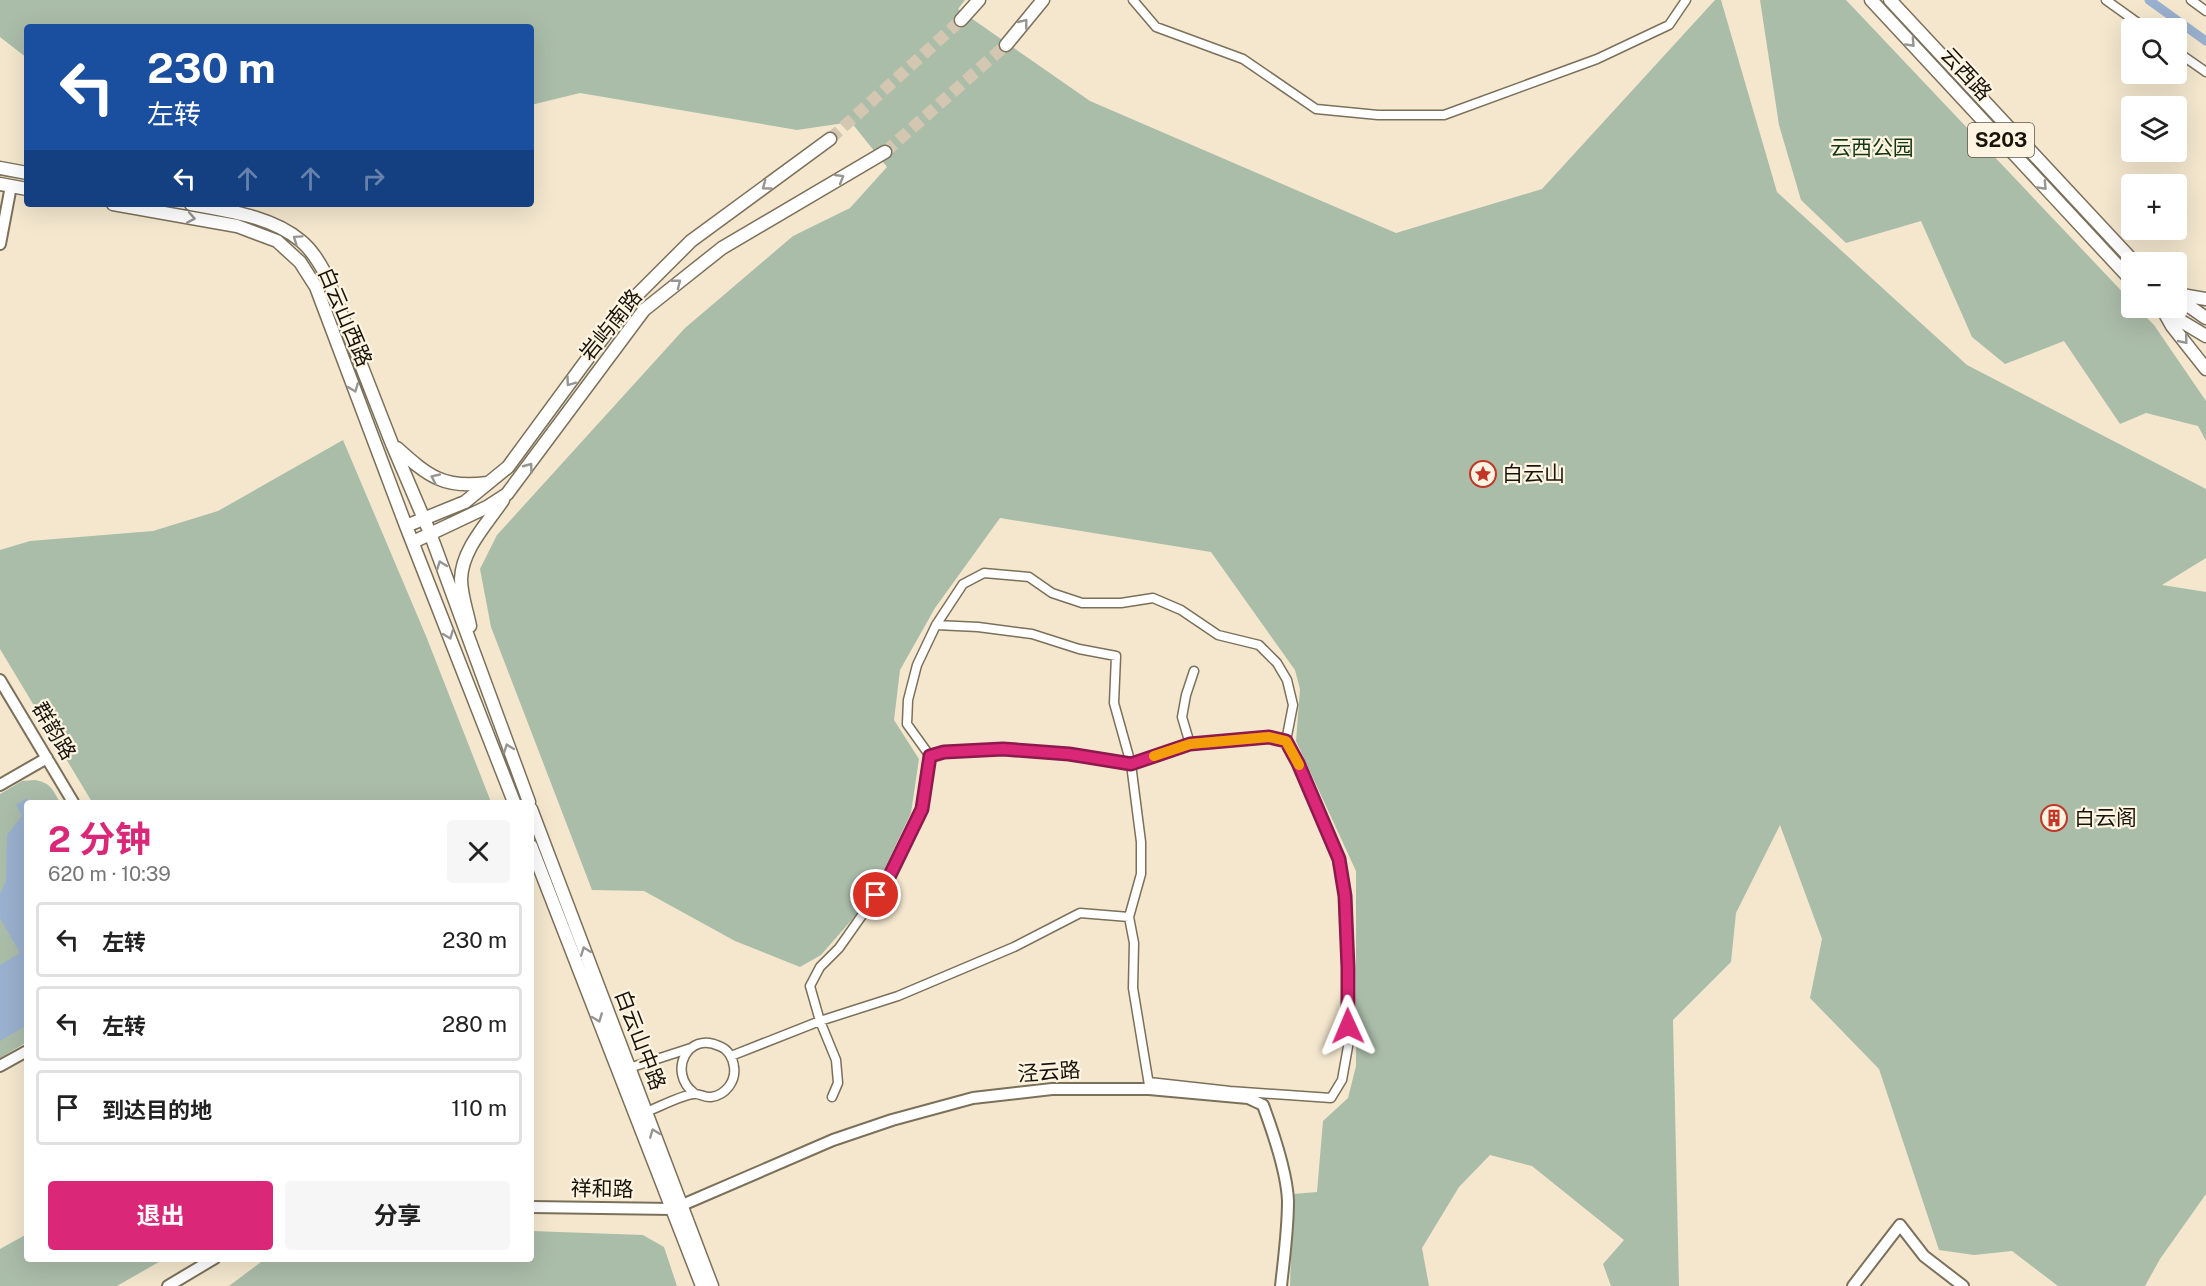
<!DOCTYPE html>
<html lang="zh">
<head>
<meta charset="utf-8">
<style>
  :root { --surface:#fff; --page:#f6f6f6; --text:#222; --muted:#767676; --line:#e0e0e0; --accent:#db2777 }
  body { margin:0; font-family:"Public Sans","Noto Sans SC",sans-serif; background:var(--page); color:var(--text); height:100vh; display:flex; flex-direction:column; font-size:22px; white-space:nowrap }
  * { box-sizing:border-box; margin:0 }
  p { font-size:20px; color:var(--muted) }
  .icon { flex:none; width:33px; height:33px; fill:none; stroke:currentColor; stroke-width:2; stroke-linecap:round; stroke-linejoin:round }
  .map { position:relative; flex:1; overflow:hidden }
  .drawer { position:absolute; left:24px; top:800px; width:510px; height:462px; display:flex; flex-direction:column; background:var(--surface); border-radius:6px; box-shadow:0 6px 24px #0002 }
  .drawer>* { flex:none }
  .top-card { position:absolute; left:24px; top:24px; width:510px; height:183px; border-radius:6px; box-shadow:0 6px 24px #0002; background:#1a4fa0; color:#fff; overflow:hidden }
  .tools { position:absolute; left:2121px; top:18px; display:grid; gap:12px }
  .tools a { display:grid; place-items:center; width:66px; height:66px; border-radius:6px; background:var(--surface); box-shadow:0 6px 24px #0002; font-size:30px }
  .pin { position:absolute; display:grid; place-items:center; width:51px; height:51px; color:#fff; margin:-26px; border:3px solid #fff; border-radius:50%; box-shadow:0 2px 6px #0007 }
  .me { position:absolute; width:66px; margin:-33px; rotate:359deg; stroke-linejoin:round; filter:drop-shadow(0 0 4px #0008) }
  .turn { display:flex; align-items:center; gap:21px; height:126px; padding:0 24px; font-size:27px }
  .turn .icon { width:78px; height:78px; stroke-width:2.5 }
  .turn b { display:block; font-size:42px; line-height:51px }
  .lanes { display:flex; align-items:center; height:57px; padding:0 24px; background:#0003; justify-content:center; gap:30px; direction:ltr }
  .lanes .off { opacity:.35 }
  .round { display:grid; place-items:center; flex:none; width:63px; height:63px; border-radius:6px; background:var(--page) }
  .headline { display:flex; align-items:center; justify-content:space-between; height:102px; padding:0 24px }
  h1 { font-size:36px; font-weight:700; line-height:45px; color:var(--accent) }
  .cta { display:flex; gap:12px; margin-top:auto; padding:12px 24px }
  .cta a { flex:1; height:69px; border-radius:6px; background:var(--accent); color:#fff; font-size:24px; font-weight:700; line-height:69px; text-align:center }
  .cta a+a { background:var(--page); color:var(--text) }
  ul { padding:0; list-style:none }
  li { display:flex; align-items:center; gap:18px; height:75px; margin:0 12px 9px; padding:0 12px; border:3px solid var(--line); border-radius:6px }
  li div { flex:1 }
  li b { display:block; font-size:22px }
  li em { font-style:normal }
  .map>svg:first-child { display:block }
  .green { fill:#aabda9 }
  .water { fill:#99b0ce }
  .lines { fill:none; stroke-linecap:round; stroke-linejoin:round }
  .canal { stroke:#99b0ce; stroke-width:9 }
  .secondary-tunnel { stroke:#d3c7b1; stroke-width:12; stroke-dasharray:12 6; stroke-linecap:butt }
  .minor-casing { stroke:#7b705a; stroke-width:11 }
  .tertiary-casing { stroke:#7b705a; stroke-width:14 }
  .secondary-casing { stroke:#7b705a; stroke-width:15 }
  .primary-casing { stroke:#7b705a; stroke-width:15 }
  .minor { stroke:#fff; stroke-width:8 }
  .tertiary { stroke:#fff; stroke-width:10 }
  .secondary { stroke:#fff; stroke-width:12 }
  .primary { stroke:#fff; stroke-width:12 }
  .oneway { stroke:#979591 }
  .route-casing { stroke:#8e194d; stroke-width:15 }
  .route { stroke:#db2777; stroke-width:10 }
  .slow { stroke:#f59e0b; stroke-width:10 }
  .labels { text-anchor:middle; stroke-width:4.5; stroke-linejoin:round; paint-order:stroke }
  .shield { fill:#fff4e1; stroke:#5d574b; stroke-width:1.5 }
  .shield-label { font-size:20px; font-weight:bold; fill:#18140b }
  .street-label { font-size:21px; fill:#18140b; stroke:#fff4e1 }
  .park-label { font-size:21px; fill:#113810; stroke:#fff4e1 }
  .poi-label { font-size:21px; fill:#18140b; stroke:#fff4e1; text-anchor:start }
</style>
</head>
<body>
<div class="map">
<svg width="2206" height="1286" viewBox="0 0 2206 1286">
  <rect width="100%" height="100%" fill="#f4e7ce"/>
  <path class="green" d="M0 0H965L958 9 1090 101 1396 233 1542 189 1715 0H1721L1777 192 1967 365 2206 489V558L2162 585 2206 592V1194L2160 1259 2145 1286H2058L2012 1251 1974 1255 1939 1250 1879 1069 1810 998 1822 939 1780 825 1736 913 1731 962 1673 1020 1679 1286H1611L1603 1264 1624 1240 1532 1166 1490 1155 1459 1187 1422 1248 1429 1286H1290L1293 1194 1317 1192 1323 1121 1348 1098 1356 1066V871L1296 741 1300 689 1295 670 1211 552 1000 518 935 608 900 670 894 720 919 759 911 813 884 870 856 915 821 955 800 967 735 941 644 891 592 890 491 627 480 569 497 535 685 328 793 236 850 208 887 167 851 122 797 130 580 93 531 105V27H27V58L0 37Z
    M1760 0H1846L2131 301 2132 308H2137L2154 325 2206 401V441L2198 426 2146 413 2120 424 2064 341 2005 364 1972 337 1921 221 1846 243 1801 200 1779 125Z
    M343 440 426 636 491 802H92L0 649V550L30 541 153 531 218 511Z
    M35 780C51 783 52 789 60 802H27V1042L0 1058V794L22 781Z
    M531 1231 643 1235 664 1247 677 1286H229L265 1259 531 1258Z
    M27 1234V1258L164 1259 117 1286H0V1249Z"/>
  <path class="water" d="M27 798 29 802H27V1025L0 1041V965L20 953 0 918V894L6 881 7 835 22 816 16 805Z"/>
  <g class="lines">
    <path class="canal" d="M2149 0 2206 41"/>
    <path class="secondary-tunnel" d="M830 139 961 20
      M885 152 1006 45"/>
    <defs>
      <path id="minor" d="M1133 0 1156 27 1243 59 1316 109 1378 115H1444L1597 59 1669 25 1686 0
        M2106 0 2145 28
        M2191 0 2206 11
        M2176 51 2206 72
        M936 625 978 627 1032 634 1079 649 1116 656 1114 703 1131 764 1141 842V874L1129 917 1134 943 1133 988 1149 1085
        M1190 744 1182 717 1186 695 1194 671
        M930 756 944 752 1003 749 1069 755 1131 764 1190 744 1269 737 1286 741
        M731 1056 820 1021 898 996 1014 947 1080 913 1129 917
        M629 1068 691 1048
        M832 1097 838 1083 836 1060 820 1021 810 986 820 967 839 948 889 877 922 809 930 756 907 724 908 700 917 665 936 625 963 584 984 573 1029 577 1052 593 1082 603H1121L1153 598 1181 610 1218 635 1259 645 1277 663 1287 680 1293 705 1286 741 1298 763 1339 859 1345 896 1348 968 1349 1041 1342 1080 1331 1098 1230 1091 1149 1082
        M646 1112C657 1108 684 1094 694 1094 699 1093 705 1098 711 1097 726 1095 736 1081 734 1067 733 1058 728 1049 719 1046 688 1031 667 1072 694 1093"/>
      <path id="tertiary" d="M0 244 11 186
        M0 680 73 802
        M0 785 47 758
        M0 1066 27 1051
        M531 1207 673 1209 833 1140 892 1120 973 1098 1052 1089H1149L1248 1098 1263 1105C1273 1132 1287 1174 1288 1201 1288 1230 1284 1258 1281 1286
        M168 1286 215 1258
        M1853 1286 1900 1225 1924 1256 1963 1286"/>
      <path id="secondary" d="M961 20 979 0
        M1006 45 1043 0
        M0 168 27 173
        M0 184 27 189
        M113 204 237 226 277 241 300 262 316 287 406 526 514 802
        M191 204C228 211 271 216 301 241 312 250 319 262 326 275L392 444 430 533 529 802
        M397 448C428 476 444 489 487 483
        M406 526 465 502 508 467 627 305 691 241 830 139
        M413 542 487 507 507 494 644 310 722 248 885 152
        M470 626C467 611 461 595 461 579 462 549 487 524 503 500
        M531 809 712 1286
        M531 846 702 1286"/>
      <path id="primary" d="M1871 0 2132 281
        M1890 0 2134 262
        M2176 294 2206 299
        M2176 297 2206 318
        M2163 310 2172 326 2206 369
        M2166 312 2206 336"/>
    </defs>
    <use href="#minor" class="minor-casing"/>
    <use href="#tertiary" class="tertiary-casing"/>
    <use href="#secondary" class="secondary-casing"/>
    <use href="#primary" class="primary-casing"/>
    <use href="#minor" class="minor"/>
    <use href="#tertiary" class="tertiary"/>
    <use href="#secondary" class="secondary"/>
    <use href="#primary" class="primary"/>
  </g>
  <defs><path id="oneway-chevron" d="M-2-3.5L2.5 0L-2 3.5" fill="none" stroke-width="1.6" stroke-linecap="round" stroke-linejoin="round" transform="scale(1.5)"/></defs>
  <g class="oneway">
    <use href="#oneway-chevron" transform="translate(1024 23) rotate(-51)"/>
    <use href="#oneway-chevron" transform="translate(1911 43) rotate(47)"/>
    <use href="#oneway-chevron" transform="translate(840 178) rotate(-30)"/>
    <use href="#oneway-chevron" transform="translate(766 186) rotate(144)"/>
    <use href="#oneway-chevron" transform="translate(2043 186) rotate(47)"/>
    <use href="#oneway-chevron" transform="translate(191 218) rotate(10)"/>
    <use href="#oneway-chevron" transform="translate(297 239) rotate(-145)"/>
    <use href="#oneway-chevron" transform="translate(677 283) rotate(-38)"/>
    <use href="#oneway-chevron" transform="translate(2184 340) rotate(51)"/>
    <use href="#oneway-chevron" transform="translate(570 382) rotate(126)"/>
    <use href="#oneway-chevron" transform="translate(354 388) rotate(69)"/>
    <use href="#oneway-chevron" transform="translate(529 467) rotate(-53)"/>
    <use href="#oneway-chevron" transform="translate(435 478) rotate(-155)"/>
    <use href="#oneway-chevron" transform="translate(441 565) rotate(-110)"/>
    <use href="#oneway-chevron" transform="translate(449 635) rotate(69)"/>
    <use href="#oneway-chevron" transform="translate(508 748) rotate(-111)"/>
    <use href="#oneway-chevron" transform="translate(585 951) rotate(-111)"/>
    <use href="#oneway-chevron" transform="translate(598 1018) rotate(69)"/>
    <use href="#oneway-chevron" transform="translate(654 1133) rotate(-111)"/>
  </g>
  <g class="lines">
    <defs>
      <path id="route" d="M876 895 889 877 922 809 930 756 944 752 1003 749 1069 754 1131 764 1190 744 1269 737 1286 741 1298 763 1339 859 1345 896 1348 968V1026"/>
    </defs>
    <use href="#route" class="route-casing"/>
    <use href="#route" class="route"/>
    <path class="slow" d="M1154 756 1190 744 1269 737 1286 741 1299 765"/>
  </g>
  <defs>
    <symbol id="sight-ring" viewBox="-11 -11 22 22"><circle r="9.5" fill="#fff4e1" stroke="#c23527" stroke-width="1.5"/><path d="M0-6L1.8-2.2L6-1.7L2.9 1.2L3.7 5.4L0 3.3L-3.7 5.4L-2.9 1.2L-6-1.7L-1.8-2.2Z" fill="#c23527"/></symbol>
    <symbol id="building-ring" viewBox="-11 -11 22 22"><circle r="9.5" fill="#fff4e1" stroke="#c23527" stroke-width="1.5"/><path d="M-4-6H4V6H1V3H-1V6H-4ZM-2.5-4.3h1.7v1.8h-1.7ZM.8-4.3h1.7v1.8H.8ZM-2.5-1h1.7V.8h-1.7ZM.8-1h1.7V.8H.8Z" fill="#c23527"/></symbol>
  </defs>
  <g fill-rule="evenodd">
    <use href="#sight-ring" x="1468" y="459" width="30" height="30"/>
    <use href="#building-ring" x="2039" y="803" width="30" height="30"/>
  </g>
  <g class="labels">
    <rect class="shield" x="1968" y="123" width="66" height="34" rx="4.5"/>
    <g class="shield-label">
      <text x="2001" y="147">S203</text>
    </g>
    <g class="street-label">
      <text transform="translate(1966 74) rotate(47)" y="7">云西路</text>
      <text transform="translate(345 317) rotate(67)" y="7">白云山西路</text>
      <text transform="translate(611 325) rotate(-51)" y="7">岩屿南路</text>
      <text transform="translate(54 731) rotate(59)" y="7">群韵路</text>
      <text transform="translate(640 1040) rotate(69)" y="7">白云山中路</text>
      <text transform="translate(1049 1072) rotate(-4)" y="7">泾云路</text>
      <text transform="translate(602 1189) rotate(1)" y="7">祥和路</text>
    </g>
    <g class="park-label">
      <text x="1872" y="155">云西公园</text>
    </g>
    <g class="poi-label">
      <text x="1502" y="481">白云山</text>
      <text x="2074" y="825">白云阁</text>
    </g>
  </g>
</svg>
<div class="tools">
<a><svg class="icon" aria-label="search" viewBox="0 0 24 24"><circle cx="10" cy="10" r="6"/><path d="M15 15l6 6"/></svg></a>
<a><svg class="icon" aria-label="layers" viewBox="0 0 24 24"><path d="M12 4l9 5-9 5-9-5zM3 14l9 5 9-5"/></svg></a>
<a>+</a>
<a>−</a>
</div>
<div class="pin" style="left:876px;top:895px;background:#d93025"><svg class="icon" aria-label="arrive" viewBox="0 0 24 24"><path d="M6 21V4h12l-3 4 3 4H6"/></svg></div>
<svg class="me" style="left:1348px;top:1026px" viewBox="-20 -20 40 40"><path d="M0-17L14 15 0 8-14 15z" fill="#db2777" stroke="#fff" stroke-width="4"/></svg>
<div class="top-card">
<div class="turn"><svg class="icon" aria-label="left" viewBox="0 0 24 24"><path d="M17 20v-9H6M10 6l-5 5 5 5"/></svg><div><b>230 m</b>左转</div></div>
<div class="lanes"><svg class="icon" aria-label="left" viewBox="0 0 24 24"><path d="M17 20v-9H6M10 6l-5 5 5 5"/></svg><svg class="icon off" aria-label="ahead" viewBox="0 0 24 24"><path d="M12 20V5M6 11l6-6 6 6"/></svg><svg class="icon off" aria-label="ahead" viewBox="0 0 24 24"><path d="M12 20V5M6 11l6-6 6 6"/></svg><svg class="icon off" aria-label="right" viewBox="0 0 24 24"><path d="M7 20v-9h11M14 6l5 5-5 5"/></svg></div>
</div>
<section class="drawer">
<div class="headline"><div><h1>2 分钟</h1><p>620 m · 10:39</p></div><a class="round"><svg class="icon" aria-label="close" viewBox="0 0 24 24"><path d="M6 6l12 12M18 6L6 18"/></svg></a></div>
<ul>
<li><svg class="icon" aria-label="left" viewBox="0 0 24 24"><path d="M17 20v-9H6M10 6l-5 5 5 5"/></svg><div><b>左转</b></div><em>230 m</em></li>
<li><svg class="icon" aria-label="left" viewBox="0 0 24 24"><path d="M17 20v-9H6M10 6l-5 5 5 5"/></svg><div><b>左转</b></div><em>280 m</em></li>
<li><svg class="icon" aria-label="arrive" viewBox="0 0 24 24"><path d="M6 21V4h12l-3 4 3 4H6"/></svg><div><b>到达目的地</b></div><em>110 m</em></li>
</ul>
<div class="cta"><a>退出</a><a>分享</a></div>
</section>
</div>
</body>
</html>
